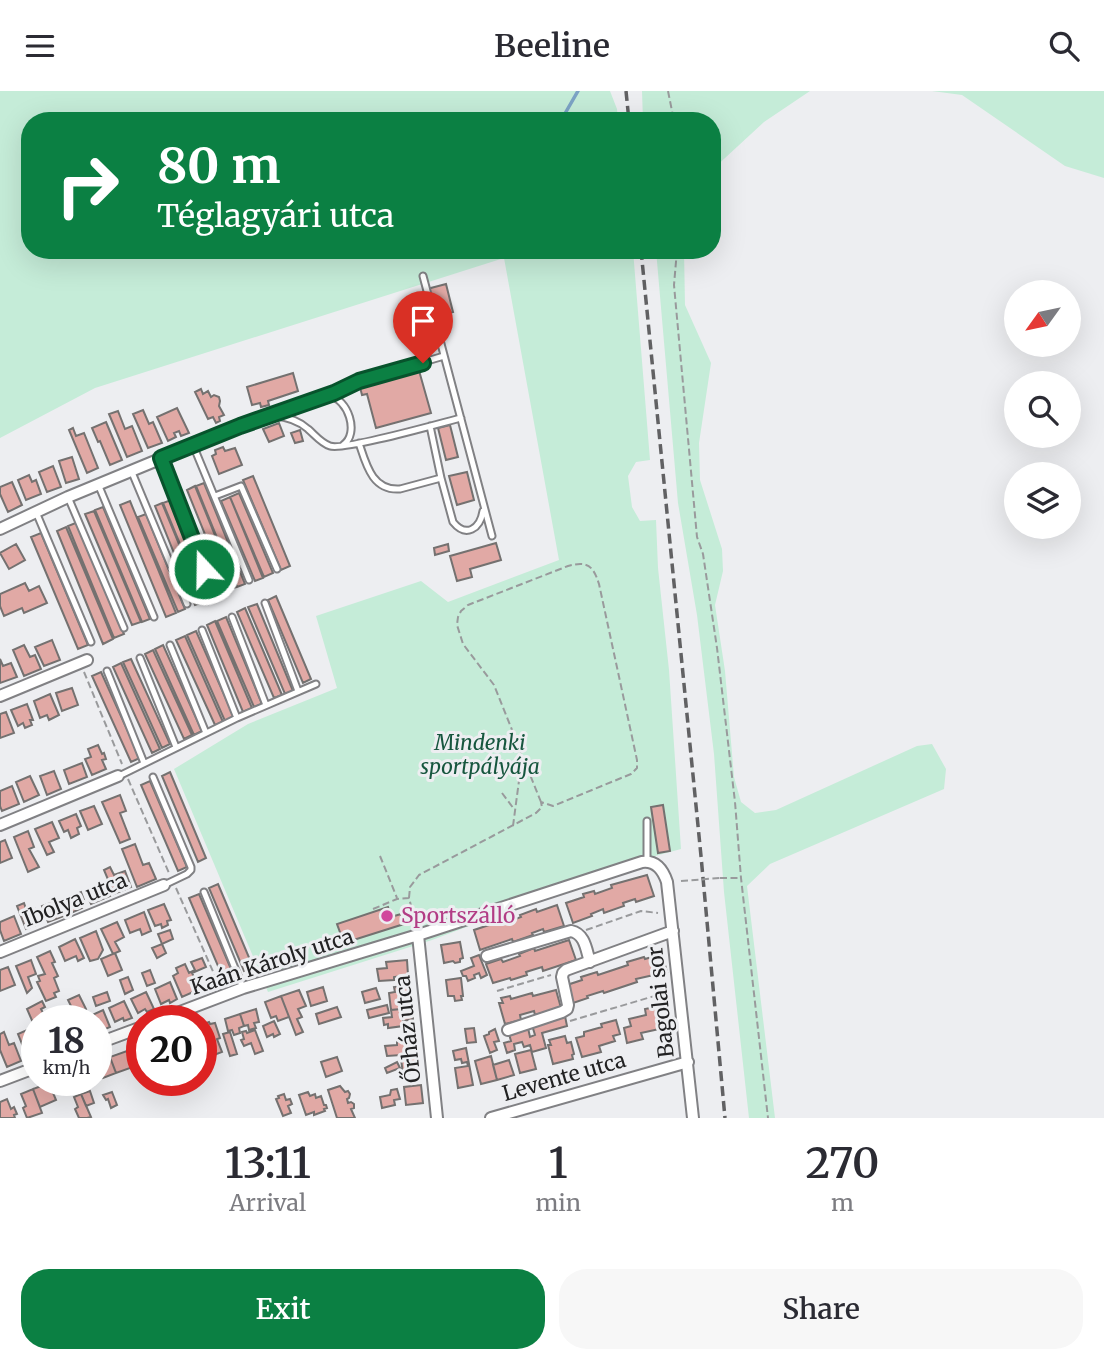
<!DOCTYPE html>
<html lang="en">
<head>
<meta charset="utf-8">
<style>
  :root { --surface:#fff; --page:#f7f7f7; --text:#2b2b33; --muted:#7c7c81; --accent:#0b8043 }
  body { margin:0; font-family:Merriweather,serif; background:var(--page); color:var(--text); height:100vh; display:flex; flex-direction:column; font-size:26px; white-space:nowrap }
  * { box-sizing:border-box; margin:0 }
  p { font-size:23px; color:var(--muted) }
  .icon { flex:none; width:38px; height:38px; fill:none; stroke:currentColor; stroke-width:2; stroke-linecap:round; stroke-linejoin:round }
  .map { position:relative; height:1027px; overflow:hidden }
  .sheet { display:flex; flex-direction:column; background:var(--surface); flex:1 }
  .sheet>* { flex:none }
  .banner { position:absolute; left:21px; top:21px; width:700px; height:147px; border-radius:28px; box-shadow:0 7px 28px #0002; background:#0b8043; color:#fff; overflow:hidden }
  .needle { width:46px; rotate:237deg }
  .controls { position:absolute; left:1004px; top:189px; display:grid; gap:14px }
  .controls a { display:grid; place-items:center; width:77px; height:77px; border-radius:50%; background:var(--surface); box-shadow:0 7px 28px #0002; font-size:35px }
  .speed { position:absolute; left:21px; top:914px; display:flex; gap:14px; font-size:35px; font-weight:700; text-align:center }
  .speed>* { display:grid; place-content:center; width:91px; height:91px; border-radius:50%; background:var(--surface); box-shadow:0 7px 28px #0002; line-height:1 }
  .speed small { font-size:18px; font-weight:400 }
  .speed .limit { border:10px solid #d22; background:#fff; color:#111 }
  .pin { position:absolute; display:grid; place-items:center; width:60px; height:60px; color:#fff; margin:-72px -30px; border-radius:50% 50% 50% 0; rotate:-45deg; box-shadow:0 0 7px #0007 }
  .pin .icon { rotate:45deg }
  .me { position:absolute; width:77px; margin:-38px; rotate:339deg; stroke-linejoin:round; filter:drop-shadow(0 0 5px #0008) }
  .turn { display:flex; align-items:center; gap:24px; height:147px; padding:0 21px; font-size:32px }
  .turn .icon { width:91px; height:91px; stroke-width:2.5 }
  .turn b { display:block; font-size:49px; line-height:60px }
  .eta { display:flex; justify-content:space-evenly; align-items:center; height:119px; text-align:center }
  .eta b { font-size:42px; font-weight:600; line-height:49px }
  .primary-button { display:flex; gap:14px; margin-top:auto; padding:14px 21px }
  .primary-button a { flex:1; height:80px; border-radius:28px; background:var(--accent); color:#fff; font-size:28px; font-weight:600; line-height:80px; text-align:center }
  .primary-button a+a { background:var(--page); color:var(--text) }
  header { display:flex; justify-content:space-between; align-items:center; height:91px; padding:0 21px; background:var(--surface); font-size:32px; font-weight:600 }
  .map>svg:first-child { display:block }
  .green { fill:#c5ecd8 }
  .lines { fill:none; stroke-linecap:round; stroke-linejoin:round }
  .stream { stroke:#7ca3c5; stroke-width:3.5 }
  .building { fill:#e1a9a5; stroke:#747170; stroke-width:2 }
  .service-casing { stroke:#818184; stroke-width:9 }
  .minor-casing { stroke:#818184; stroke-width:14 }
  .path { stroke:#999a9c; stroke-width:2; stroke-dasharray:7 3.5; stroke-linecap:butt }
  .service { stroke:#fff; stroke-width:5 }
  .minor { stroke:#fff; stroke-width:10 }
  .rail { stroke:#616163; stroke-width:3.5; stroke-dasharray:10 5; stroke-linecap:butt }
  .path-bridge { stroke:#999a9c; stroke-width:2; stroke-dasharray:7 3.5; stroke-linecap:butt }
  .route-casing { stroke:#07532c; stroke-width:18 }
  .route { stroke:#0b8043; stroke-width:12 }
  .hotel-dot { fill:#d1479c; stroke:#edeef1; stroke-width:2.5 }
  .labels { text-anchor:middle; stroke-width:6; stroke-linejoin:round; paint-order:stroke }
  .park-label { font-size:21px; font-style:italic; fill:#16563e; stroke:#edeef1 }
  .street-label { font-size:21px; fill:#222223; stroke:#edeef1 }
  .hotel-label { font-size:21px; fill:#b23c85; stroke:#edeef1; text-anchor:start }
</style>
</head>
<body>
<header><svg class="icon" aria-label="menu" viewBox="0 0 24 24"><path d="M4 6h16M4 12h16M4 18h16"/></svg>Beeline<svg class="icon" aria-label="search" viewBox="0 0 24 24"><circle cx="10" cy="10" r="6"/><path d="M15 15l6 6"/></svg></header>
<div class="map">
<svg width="1104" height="1027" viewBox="0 0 1104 1027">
  <rect width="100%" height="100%" fill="#edeef1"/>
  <path class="green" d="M0 0H610L617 18 618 30H30V159H633L650 369 636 371 628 385 632 416 640 430 656 429 658 477 669 579 681 758 655 765 432 849 268 901 174 678 248 633 337 597 316 525 421 490 448 511 559 469 504 167 95 297 0 347Z
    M642 0H810L764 31 712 79V30H643Z
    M932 0H1104V87L1065 75 962 4Z
    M656 159H684L685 214 711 272 699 352 700 389 722 458 723 480 715 514 725 580 734 686 741 711 755 722 776 719 917 655 932 653 946 678 944 698 770 773 747 795 775 1027H749L724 801 714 663 697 524 678 412Z"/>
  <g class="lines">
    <path class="stream" d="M549 30 563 26 578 0"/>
  </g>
  <path class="building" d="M446 193 453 221 435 226 427 198Z
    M418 276 431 322 376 337 367 303 362 304 359 292Z
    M293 282 298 300 268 310 269 314 261 316 260 312 252 314 247 296Z
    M201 298 203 303 208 300 211 306 214 304 219 306 220 310 219 315 224 324 219 326 220 330 216 332 213 326 208 328 195 301Z
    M177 317 189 342 181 345 179 340 174 342 176 346 168 350 157 326Z
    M143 319 149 333 153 331 162 352 148 357 133 323Z
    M118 320 125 338 132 335 142 360 127 366 109 323Z
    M106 331 122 369 110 374 100 350 98 351 92 337Z
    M279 332 284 345 269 351 263 338Z
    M450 334 458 366 446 369 438 337Z
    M73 337 76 345 84 342 98 377 87 382 69 339Z
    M300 339 303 350 295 352 291 342Z
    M223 356 225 360 235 357 242 374 219 383 212 365 216 363 215 359Z
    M72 366 79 388 66 392 59 370Z
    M53 375 61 396 47 401 39 381Z
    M467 381 474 409 457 414 449 385Z
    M29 384 32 391 36 389 41 403 26 409 18 389Z
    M253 385 290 475 281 479 243 389Z
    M12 391 22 414 8 421 0 403V396Z
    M204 392 245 493 237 496 196 395Z
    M195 395 236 496 228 500 187 399Z
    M239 402 273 482 264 486 230 406Z
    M230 406 263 487 255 490 221 410Z
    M171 409 211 508 204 511 163 412Z
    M130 410 176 522 166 526 120 414Z
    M162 412 203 511 195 514 155 415Z
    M103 416 150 528 142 531 95 419Z
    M94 420 141 531 132 534 85 423Z
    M146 423 185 518 178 521 138 426Z
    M78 431 124 543 114 547 68 435Z
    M66 436 113 548 103 553 57 440Z
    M41 442 88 554 78 558 31 446Z
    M496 452 501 469 470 478 472 486 457 490 450 465Z
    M16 453 25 469 9 478 0 462Z
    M448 453 449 460 435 464 434 457Z
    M25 492 29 500 39 495 47 512 24 522 22 517 4 525 0 515V503Z
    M276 505 311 588 303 592 268 509Z
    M257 513 293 600 285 603 248 516Z
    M245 517 282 604 274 607 237 521Z
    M226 526 262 613 254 616 217 530Z
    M215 530 252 617 243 621 207 534Z
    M196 540 234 626 225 630 187 544Z
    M185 545 223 631 215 634 176 549Z
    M52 549 60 569 44 575 35 556Z
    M24 554 30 566 35 564 41 578 24 585 13 559Z
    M163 554 202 640 194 644 155 558Z
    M153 559 192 644 184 648 145 563Z
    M0 568 3 575 11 572 17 586 0 592Z
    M131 568 170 653 162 657 123 571Z
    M121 572 160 658 152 662 113 576Z
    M101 581 140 667 131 671 92 585Z
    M72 597 78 614 62 620 56 602Z
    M50 603 59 624 49 629 47 624 40 627 34 610Z
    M27 613 33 629H30L32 634 25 637 23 632 18 635 11 619Z
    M6 621 14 642 0 647V623Z
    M98 654 102 663 104 662 106 668 102 669 106 678 92 684 85 668 91 666 88 658Z
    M82 672 87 686 69 693 64 679Z
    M54 680 61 698 47 704 40 685Z
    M170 681 206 767 198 771 162 685Z
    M30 685 39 704 24 711 16 691Z
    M150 690 187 776 178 780 141 694Z
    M12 695 19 713 2 720 0 715V700Z
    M120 704 126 720 120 722 130 748 120 752 102 711Z
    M663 714 670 760 658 762 651 716Z
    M94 715 102 733 88 739 80 720Z
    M76 723 81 735 77 737 79 743 71 747 68 739 64 741 59 730Z
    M52 731 59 747 49 751 54 761 47 764 35 738Z
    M28 740 34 756 29 758 39 776 28 781 14 746Z
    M5 749 12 767 0 772V751Z
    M135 753 143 774 149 772 156 788 137 796 122 758Z
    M110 776 114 784 125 780 131 796 114 803 104 779Z
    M647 784 654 805 636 811 635 808 623 812 624 815 604 822 603 818 591 823 592 825 573 832 566 812 584 806 583 803 594 800 595 803 612 797 611 794Z
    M104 792 110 805 91 813 85 799Z
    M218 793 253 876 244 880 209 797Z
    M81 801 84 809 80 811 82 817 69 823 63 809Z
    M199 803 234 885 224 889 189 807Z
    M58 809 64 825 48 831 42 815Z
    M24 812 27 821 35 818 41 832 26 838 17 815Z
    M164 813 171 829 167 830 168 834 162 837 161 833 155 835 148 819Z
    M557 814 564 835 544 841 543 838 532 842 533 844 513 851 512 848 480 859 474 839 507 828 508 831 521 826 520 824 536 818 537 821Z
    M388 816 391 826 401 823 404 833 344 852 337 833Z
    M144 821 151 840 142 844 140 838 130 842 125 829Z
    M14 825 21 843 4 850 0 839V831Z
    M117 831 124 846 115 851 120 860 113 863 101 838Z
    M170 839 173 848 162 853 158 843Z
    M96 840 103 859 98 868 90 870 80 847Z
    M75 848 84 867 78 870 76 865 65 870 59 856Z
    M569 849 576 869 543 880 542 876 526 881 527 884 511 889 510 887 493 892 486 873 501 868 503 871 520 865 519 863 534 857 535 860Z
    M460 851 463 867 460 868V871L455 872 453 870 444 872 441 854Z
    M162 853 166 862 157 867 152 857Z
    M50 860 55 871 52 872 58 885 54 887 59 900 54 902 56 906 46 910 37 891 40 890 38 885 45 883 37 866Z
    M115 862 122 879 108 885 101 868Z
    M662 863 667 881 636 888 637 891 604 902 603 900 587 905 588 907 573 912 567 894 582 889 581 886 597 881 598 884 628 874 627 871 644 866 645 868Z
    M479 864 487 884 481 887 479 882 474 884 475 887 468 890 466 885H463L461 880 474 875 471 867Z
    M202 867 206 876 192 882 200 898 182 906 173 885 178 882 176 877 185 873 189 882 195 879 191 871Z
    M31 869 36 883 28 886 32 897 27 902 16 875Z
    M407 869 408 884 394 886V889L379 890 377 878 387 877 386 871Z
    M8 876 15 894 0 900V879Z
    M150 879 155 892 147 895 142 882Z
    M128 886 133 899 125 903 120 889Z
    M461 887 463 905H461L462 909 455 910 454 905H448L446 889Z
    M170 891 177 908 170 912 169 909 161 913 155 898Z
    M410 894 412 917 391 919 389 902 395 901 394 896Z
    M323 896 327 910 311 915 307 901Z
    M376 897 380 908 365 912 362 901Z
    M299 899 306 915 298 918 302 926 297 928 303 941 296 944 281 905Z
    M556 899 561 917 535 924 534 920 520 924 521 929 505 933 499 912H503L501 907 510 905 511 908 532 902 533 905Z
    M107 901 110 910 96 915 93 906Z
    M146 901 154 918 147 921 145 918 138 922 131 908Z
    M79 904 86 918 75 923 68 909Z
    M281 905 289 926 278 930 276 925 271 927 265 911Z
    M42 910 45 916 41 918 45 926 41 928V929H37V933L34 934 27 918Z
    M124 910 132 927 124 930 123 927 115 931 109 917Z
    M387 914 389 922 369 927 367 919Z
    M660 915 661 921 670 919 673 935 641 942 643 948 627 952 624 937 631 935 629 928 646 924 645 918Z
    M337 916 341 926 319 933 316 923Z
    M412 917 413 928 403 930V935L388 937V933L384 934 383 927 392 926 391 919Z
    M256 918 259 931 254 932 256 937 249 939 248 934 244 935 240 923Z
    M103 919 110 936 103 939 102 936 96 939V929H90L88 926Z
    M240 923 244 935 239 937 240 942 234 944 232 939 228 940 225 928Z
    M565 925 567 935 542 942 546 957 532 961 530 954 524 956 522 951 514 953 515 959 507 962 504 952 511 950 509 943 528 937 530 946 535 944 532 934Z
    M616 929 620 943 613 945 615 950 599 955 601 961 582 966 576 947 584 945V941L602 936 601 933Z
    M274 930 280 943 274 946 273 943 267 946 263 935Z
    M209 931 210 933 215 932 220 947 217 948 222 961 206 967 201 954V934Z
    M474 937 476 951 467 952 465 938Z
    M495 938 499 950 494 951 497 959 490 962 484 945 489 943V941Z
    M27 939 31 949 36 947 37 949V964L28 968 18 943Z
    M255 939 263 960 255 963 251 952 244 955 241 949 244 948 242 941 246 940 247 942Z
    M4 941 9 954 14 952 21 970 7 976 0 959V943Z
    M230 941 237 963 230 965 223 943Z
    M565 945 567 952 571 951 574 963 572 964 573 968 553 973 548 954H551L549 949Z
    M415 947 418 966 401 968V964L387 965 385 955 397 954V949Z
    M466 957 473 994 458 997 455 977 468 975 467 971 462 972 461 968 455 969 453 960Z
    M531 959 536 978 520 982 515 963Z
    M127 960 133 976 116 982 110 966Z
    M491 965 497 989 481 993 475 970Z
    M110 966 116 982 103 987 97 971Z
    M337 966 342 980 326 986 321 971Z
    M418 966 419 981 403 983 401 968Z
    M509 969 514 984 497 989 493 974Z
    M397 971 400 977 387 982 385 977Z
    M58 989H73L78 1001 71 1003 70 1000 64 1003Z
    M73 989H91L93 995 78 1001Z
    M49 992 56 1009 40 1016 33 998Z
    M421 994 423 1012 406 1014 404 996Z
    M340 995 345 1001 348 1000 350 1003 349 1007 347 1008 348 1012 351 1011 354 1013V1017L351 1018 355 1027H337L328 999Z
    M33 998 42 1022 27 1027 23 1017 26 1015 21 1003Z
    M397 998 400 1008 394 1009 395 1014 382 1017 380 1006 390 1004 391 999Z
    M90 1000 94 1012 86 1015 81 1003Z
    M112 1001 117 1014 111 1017 108 1008 106 1009 103 1004Z
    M308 1001 310 1005 315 1003 316 1007 321 1005 324 1014H326L327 1017 324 1018 325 1020 314 1024V1021L306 1024 299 1004Z
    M81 1003 91 1026 87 1027H79L75 1018 78 1016 74 1006Z
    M284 1003 286 1009 290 1008 292 1013 288 1015 291 1022 283 1025 276 1008 279 1007 278 1005Z
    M7 1008 11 1018 14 1016 17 1023 14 1024 15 1027H0V1011Z"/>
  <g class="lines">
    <defs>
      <path id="service" d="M423 185 492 445
        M329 305C348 307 360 343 343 354
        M274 325C287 326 298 329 308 338 315 344 321 352 330 355 343 360 441 332 461 327
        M240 335 334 302 359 290 444 265
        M430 335 441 387 453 431C466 447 480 438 483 420
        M359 352C366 373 372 400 400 398L441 387
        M193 354 249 489
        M161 367 213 501
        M131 379 187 513
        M98 393 154 526
        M215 405 241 395 277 478
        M68 406 124 537
        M36 421 91 551
        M265 512 298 600
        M232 526 266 614
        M202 539 237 627
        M170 554 206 642
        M140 567 176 656
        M107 580 144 672
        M119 685 237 627 316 593
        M153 686 191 776V779L187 783 164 794
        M647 730V770
        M204 801 243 897"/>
      <path id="minor" d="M0 438 68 406 240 335
        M0 605 87 569
        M0 734 118 685
        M418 844 437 1027
        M0 861 164 794
        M487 865 571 840C585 843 586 858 590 871
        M159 929 243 897 418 844 642 771C656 769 663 779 667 791L693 1027
        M508 939 562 921 567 918 568 914 562 886 563 882 566 879 673 840
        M96 953 142 936
        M0 990 37 976
        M491 1027 688 971"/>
    </defs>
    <use href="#service" class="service-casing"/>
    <use href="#minor" class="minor-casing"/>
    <path class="path" d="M668 0 674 30
      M677 159 674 194 697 446 703 463 717 557 735 711 741 787 768 1027
      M84 581 122 673
      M128 688 169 782
      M502 702 514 718
      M513 735 522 667
      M380 765 397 807
      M720 787H740
      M176 797 219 894
      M409 807 410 796 419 784 536 722 542 716 541 711 553 715 631 683 637 677V669L599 493C593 474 587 470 568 475L468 514 461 520 458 526 457 534 463 553 494 594 541 711
      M373 818 397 808 409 807 416 834
      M586 839 641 820 658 822
      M497 900 551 884
      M570 930 668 901"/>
    <use href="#service" class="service"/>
    <use href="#minor" class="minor"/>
    <path class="rail" d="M626 0 629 30
      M641 159 701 765 725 1027"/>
    <path class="path-bridge" d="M681 790 720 787"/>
  </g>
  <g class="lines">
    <defs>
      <path id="route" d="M204 478 161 367 240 335 334 302 359 290 423 272"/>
    </defs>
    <use href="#route" class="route-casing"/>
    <use href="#route" class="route"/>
  </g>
  <circle class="hotel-dot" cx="387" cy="825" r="7"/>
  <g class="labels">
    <g class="park-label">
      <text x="480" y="659">Mindenki<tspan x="480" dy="24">sportpályája</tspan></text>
    </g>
    <g class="street-label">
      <text transform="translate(75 809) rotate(-22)" y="7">Ibolya utca</text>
      <text transform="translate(272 871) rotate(-18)" y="7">Kaán Károly utca</text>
      <text transform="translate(661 911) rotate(-96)" y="7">Bagolai sor</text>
      <text transform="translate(408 938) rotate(-96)" y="7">Őrház utca</text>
      <text transform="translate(564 986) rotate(-16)" y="7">Levente utca</text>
    </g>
    <g class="hotel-label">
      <text x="401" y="832">Sportszálló</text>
    </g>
  </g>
</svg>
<div class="controls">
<a><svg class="needle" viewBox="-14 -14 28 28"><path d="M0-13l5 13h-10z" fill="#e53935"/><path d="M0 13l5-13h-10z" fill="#7c7c81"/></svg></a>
<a><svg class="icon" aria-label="search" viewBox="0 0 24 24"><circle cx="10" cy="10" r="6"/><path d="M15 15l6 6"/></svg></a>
<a><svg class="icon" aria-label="layers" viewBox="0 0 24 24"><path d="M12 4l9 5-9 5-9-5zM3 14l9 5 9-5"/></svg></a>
</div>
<div class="speed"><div>18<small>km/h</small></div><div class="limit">20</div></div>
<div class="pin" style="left:423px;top:272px;background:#d93025"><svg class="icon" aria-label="arrive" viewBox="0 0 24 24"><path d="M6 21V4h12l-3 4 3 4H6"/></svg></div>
<svg class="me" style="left:204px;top:478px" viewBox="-20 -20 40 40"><circle r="17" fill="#0b8043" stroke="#fff" stroke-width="3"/><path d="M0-11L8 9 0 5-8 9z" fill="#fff"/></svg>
<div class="banner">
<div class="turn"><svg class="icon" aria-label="right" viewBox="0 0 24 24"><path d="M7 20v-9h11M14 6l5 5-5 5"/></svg><div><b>80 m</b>Téglagyári utca</div></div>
</div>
</div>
<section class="sheet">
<div class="eta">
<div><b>13:11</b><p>Arrival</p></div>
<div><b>1</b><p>min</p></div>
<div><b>270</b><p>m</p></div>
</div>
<div class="primary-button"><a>Exit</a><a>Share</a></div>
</section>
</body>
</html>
